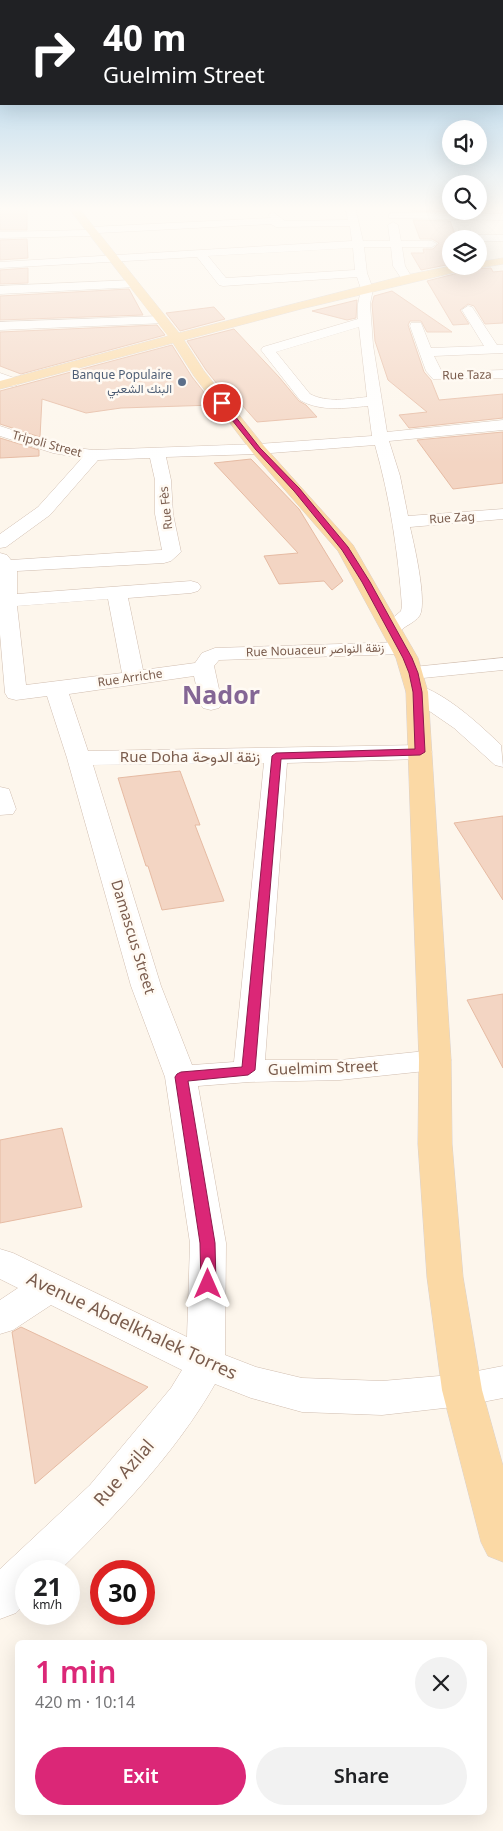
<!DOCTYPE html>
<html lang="en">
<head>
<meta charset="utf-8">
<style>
  :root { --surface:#fff; --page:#f2f2f2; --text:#202124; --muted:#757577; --accent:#db2777 }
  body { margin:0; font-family:"Noto Sans",Vazirmatn,sans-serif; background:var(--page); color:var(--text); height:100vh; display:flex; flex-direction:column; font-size:19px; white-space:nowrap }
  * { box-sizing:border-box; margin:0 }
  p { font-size:16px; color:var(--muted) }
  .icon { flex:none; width:28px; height:28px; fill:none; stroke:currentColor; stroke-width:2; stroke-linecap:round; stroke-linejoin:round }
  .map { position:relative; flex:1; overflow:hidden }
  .details { position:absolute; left:15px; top:1640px; width:472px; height:175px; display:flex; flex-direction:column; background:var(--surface); border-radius:8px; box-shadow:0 5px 20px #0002 }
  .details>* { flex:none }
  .top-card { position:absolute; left:0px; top:0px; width:504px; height:105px; box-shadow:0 5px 20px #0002; background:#202124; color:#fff; overflow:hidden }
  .controls { position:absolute; left:442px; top:120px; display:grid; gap:10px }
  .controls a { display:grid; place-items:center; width:45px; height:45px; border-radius:50%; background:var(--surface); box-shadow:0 5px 20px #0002; font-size:25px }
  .speed { position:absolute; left:15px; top:1560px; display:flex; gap:10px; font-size:25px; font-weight:700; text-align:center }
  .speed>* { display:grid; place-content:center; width:65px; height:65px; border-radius:50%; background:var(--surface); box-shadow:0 5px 20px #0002; line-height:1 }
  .speed small { font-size:12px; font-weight:400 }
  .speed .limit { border:8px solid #d22; background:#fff; color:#111 }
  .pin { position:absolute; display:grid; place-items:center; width:42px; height:42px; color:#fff; margin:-21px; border:2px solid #fff; border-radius:50%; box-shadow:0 1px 5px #0007 }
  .me { position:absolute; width:55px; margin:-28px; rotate:0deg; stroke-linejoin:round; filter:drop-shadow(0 0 4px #0008) }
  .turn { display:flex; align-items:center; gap:18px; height:105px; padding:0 20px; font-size:22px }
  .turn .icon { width:65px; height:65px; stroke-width:2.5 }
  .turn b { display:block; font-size:35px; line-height:42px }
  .round { display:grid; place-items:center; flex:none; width:52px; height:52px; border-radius:26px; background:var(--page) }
  .overview { display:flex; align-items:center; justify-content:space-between; height:85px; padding:0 20px }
  h1 { font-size:30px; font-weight:600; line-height:38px; color:var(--accent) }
  .action { display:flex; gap:10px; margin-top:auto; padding:10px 20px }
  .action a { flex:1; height:58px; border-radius:30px; background:var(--accent); color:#fff; font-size:20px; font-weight:600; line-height:58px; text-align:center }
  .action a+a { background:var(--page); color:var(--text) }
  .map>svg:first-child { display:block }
  .building { fill:#f3d5c3; stroke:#e6bba3 }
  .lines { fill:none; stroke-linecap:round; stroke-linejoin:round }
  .minor-casing { stroke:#d1beb0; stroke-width:1 }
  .major-casing { stroke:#dad1cd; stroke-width:1 }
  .minor { fill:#fff; fill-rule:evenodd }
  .major { fill:#fbd9a5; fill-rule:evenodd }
  .route { fill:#db2777; stroke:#8e194d }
  .service-dot { fill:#5c6f8a; stroke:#fffaf3; stroke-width:2 }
  .labels { text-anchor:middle; stroke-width:5; stroke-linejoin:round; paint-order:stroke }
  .far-service-label { font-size:12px; fill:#4e5e75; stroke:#fffaf3; text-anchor:end }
  .far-street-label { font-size:12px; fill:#7a5c4d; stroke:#fffaf3 }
  .street-label { font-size:15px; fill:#7a5c4d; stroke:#fffaf3 }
  .near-street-label { font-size:18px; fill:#7a5c4d; stroke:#fffaf3 }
  .town-label { font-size:25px; font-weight:bold; fill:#846695; stroke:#fffaf3 }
</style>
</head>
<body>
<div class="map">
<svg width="503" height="1831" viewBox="0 0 503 1831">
  <rect width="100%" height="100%" fill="#fdf6ec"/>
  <path class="building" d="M0 207H27V230H0Z
    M410 207H444L446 212 410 211Z
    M413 220 450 221 457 239H451V264L421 270 411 253H424L423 249H433L439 243 432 239H420Z
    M27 239 28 258 0 260V240Z
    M28 268V283L0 284V270Z
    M491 268 493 272 503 271V323L485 324 474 306 468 304 460 310 469 324 453 325 427 281 474 269Z
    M129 289 143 315 0 320V296Z
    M392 291 452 332H427L421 321H410L408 325 424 372 431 380 439 400 503 394V418L409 428 399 415 427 412 388 380 375 341 372 304 374 296Z
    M357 300 356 318 347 320 312 311Z
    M214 307 225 319 180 331 166 313Z
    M157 325 165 335 21 374 0 366V332Z
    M234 329 279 377 299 401 306 405 317 417 257 422 242 405H234L206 370 187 341Z
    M172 345 192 377 214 405 121 408 86 413 42 399 40 437 0 424V391Z
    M503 432V483L453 489 417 440Z
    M0 438 39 450V456L0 458Z
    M251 459 299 509 343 581 332 590 324 581 279 584 264 556 298 553 214 463Z
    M180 771 200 825H195L224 901 162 910 148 866H146L118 778Z
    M503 816V900L454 823Z
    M503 994V1068L467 1000Z
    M62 1128 82 1207 0 1223V1140Z
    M21 1327 148 1387 35 1484 12 1332Z"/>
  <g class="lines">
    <defs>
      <path id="minor" d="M345 207H355L363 241H390L388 225 393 222 398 225 401 241H432L437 244 432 247H402L405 266 413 279 407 283 403 281 393 266 391 247H364L367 273 373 289 370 304 373 345 387 432 503 420V430L389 441 400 476 408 516 503 509V519L410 527C414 544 427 600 420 615 417 620 410 624 405 627 398 633 393 635 384 632L381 628 401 611 402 606C398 552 390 498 375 445L258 454 166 457 171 480 173 514 181 552 171 561 164 563 17 571V594L191 581 198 583 201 587 198 591 191 593 128 598 143 670 195 663 202 653 215 648 402 642 409 644 412 648 409 652 402 654 219 660 214 666 222 703 219 708 211 710 203 708 200 703 194 676 69 694 88 751 420 745 428 747 432 752 428 757 420 759 287 763 265 1060H340L435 1050 446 1053 451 1060 446 1067 435 1070 340 1080 249 1082 198 1086 226 1243 225 1355 256 1367 302 1378 382 1381 462 1374 503 1366V1398L462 1406 382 1415 302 1412 251 1398 215 1384C175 1454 116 1515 59 1571H26V1603L16 1613 0 1619V1569L90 1485 171 1388 182 1370 51 1305 13 1330 0 1334V1300L18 1288 0 1279V1249L13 1253 187 1337 190 1243 165 1077 131 986 67 758 47 696 16 700 8 698 5 693 0 634V553L7 555 11 560 162 550 155 514V480L150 458 98 460 50 515 6 547 0 548V534L38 507 82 458 53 453 0 436V426L61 446 93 450 258 444 372 436 368 406C345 408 320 412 300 400L261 350 263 347 358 319V304L361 289 357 277 223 286 219 285 197 257 0 268V262L352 241 350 226 276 227 271 224 98 233 93 236 0 238V232L86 230 91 227 271 218 268 215 273 212 285 221 348 220ZM353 248 355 270 226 278 208 256ZM359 327 367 397C348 399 327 403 310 394L276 352ZM108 599 122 673 26 685 17 606ZM264 763 234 1062 192 1065 161 986 93 765Z
        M393 213 503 214V220L389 218V214Z
        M474 235H503V241H479V239H469L470 236Z
        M133 280 137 281 139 284 137 287 0 294V286Z
        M468 306 472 307 497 345H503V353L434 356 442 372 503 370V378L433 379 426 371 410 326 411 323H421L431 348 484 346 462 310Z
        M161 316 166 317 167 320 166 323 0 330V322Z
        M0 373 17 379 19 382 17 385 12 386 0 382Z
        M503 658V670L413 679 405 678 402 673 405 668 413 667Z
        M417 685C446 693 480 725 501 745L503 767 495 765 454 728 409 697 406 692 409 687Z
        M0 787 9 789 16 809 13 814 0 815Z"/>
      <path id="major" d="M68 207H78L179 333 407 275 451 266H479V262L503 258V264L479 268 474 267 469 269 301 309 184 340 204 371 264 446 353 545 418 658 428 692 451 1060 452 1144 463 1277 482 1390 503 1466V1562L488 1556 481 1542 442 1390 427 1277 418 1144 419 1060 406 692 396 658 338 551 252 452 194 376 173 343 0 389V381L168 336Z"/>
    </defs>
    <use href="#minor" class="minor-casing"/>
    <use href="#major" class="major-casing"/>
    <use href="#minor" class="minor"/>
    <use href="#major" class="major"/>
  </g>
  <linearGradient id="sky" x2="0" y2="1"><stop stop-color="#97c7e8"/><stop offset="0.45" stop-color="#fefbf6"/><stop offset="1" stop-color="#fefbf6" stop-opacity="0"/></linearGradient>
  <rect width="503" height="463" fill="url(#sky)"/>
  <path class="route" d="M220 402H224L260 448 299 488 348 547 370 582 412 658 418 673 422 692 425 752 420 755 281 759 255 1070 248 1075 188 1081 215 1243 216 1284 214 1288 208 1289 203 1288 201 1284 200 1243 175 1077 177 1074 181 1072 242 1067 272 756 276 753 415 749 413 692 409 673 403 658 362 582 342 550 294 491 256 450 220 405Z"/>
  <circle class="service-dot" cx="182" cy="382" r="5"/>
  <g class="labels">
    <g class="far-service-label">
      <text x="172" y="379">Banque Populaire<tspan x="172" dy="14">البنك الشعبي</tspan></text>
    </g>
    <g class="far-street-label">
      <text transform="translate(467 375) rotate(-1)" y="4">Rue Taza</text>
      <text transform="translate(47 444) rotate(15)" y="4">Tripoli Street</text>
      <text transform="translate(166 508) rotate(-96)" y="4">Rue Fès</text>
      <text transform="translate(452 518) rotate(-4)" y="4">Rue Zag</text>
      <text transform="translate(315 650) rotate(-2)" y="4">Rue Nouaceur زنقة النواصر</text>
      <text transform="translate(130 678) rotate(-8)" y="4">Rue Arriche</text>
    </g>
    <g class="street-label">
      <text x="190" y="762">Rue Doha زنقة الدوحة</text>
      <text transform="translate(133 937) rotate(73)" y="5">Damascus Street</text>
      <text transform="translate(323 1068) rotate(-2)" y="5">Guelmim Street</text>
    </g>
    <g class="near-street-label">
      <text transform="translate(132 1326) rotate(25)" y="6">Avenue Abdelkhalek Torres</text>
      <text transform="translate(124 1473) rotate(-49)" y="6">Rue Azilal</text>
    </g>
    <g class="town-label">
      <text x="221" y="704">Nador</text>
    </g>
  </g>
</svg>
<div class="controls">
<a><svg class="icon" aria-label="sound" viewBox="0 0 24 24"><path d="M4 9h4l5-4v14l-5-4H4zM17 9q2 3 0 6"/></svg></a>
<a><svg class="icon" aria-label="search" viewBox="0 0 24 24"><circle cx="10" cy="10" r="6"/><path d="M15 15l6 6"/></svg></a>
<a><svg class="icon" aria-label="layers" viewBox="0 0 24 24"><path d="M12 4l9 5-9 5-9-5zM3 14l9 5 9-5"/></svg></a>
</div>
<div class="speed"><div>21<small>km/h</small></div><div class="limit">30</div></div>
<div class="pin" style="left:222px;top:403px;background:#d93025"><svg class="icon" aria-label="arrive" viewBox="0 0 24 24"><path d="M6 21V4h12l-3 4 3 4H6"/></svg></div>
<svg class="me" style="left:208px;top:1284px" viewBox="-20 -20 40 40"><path d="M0-17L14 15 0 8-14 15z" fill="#db2777" stroke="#fff" stroke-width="4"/></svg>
<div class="top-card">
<div class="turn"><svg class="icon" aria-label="right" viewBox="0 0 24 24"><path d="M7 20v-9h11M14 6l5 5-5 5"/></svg><div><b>40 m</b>Guelmim Street</div></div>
</div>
<section class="details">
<div class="overview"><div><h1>1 min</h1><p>420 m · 10:14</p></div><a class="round"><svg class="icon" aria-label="close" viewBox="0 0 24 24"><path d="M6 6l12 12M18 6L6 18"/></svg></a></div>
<div class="action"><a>Exit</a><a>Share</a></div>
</section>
</div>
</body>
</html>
